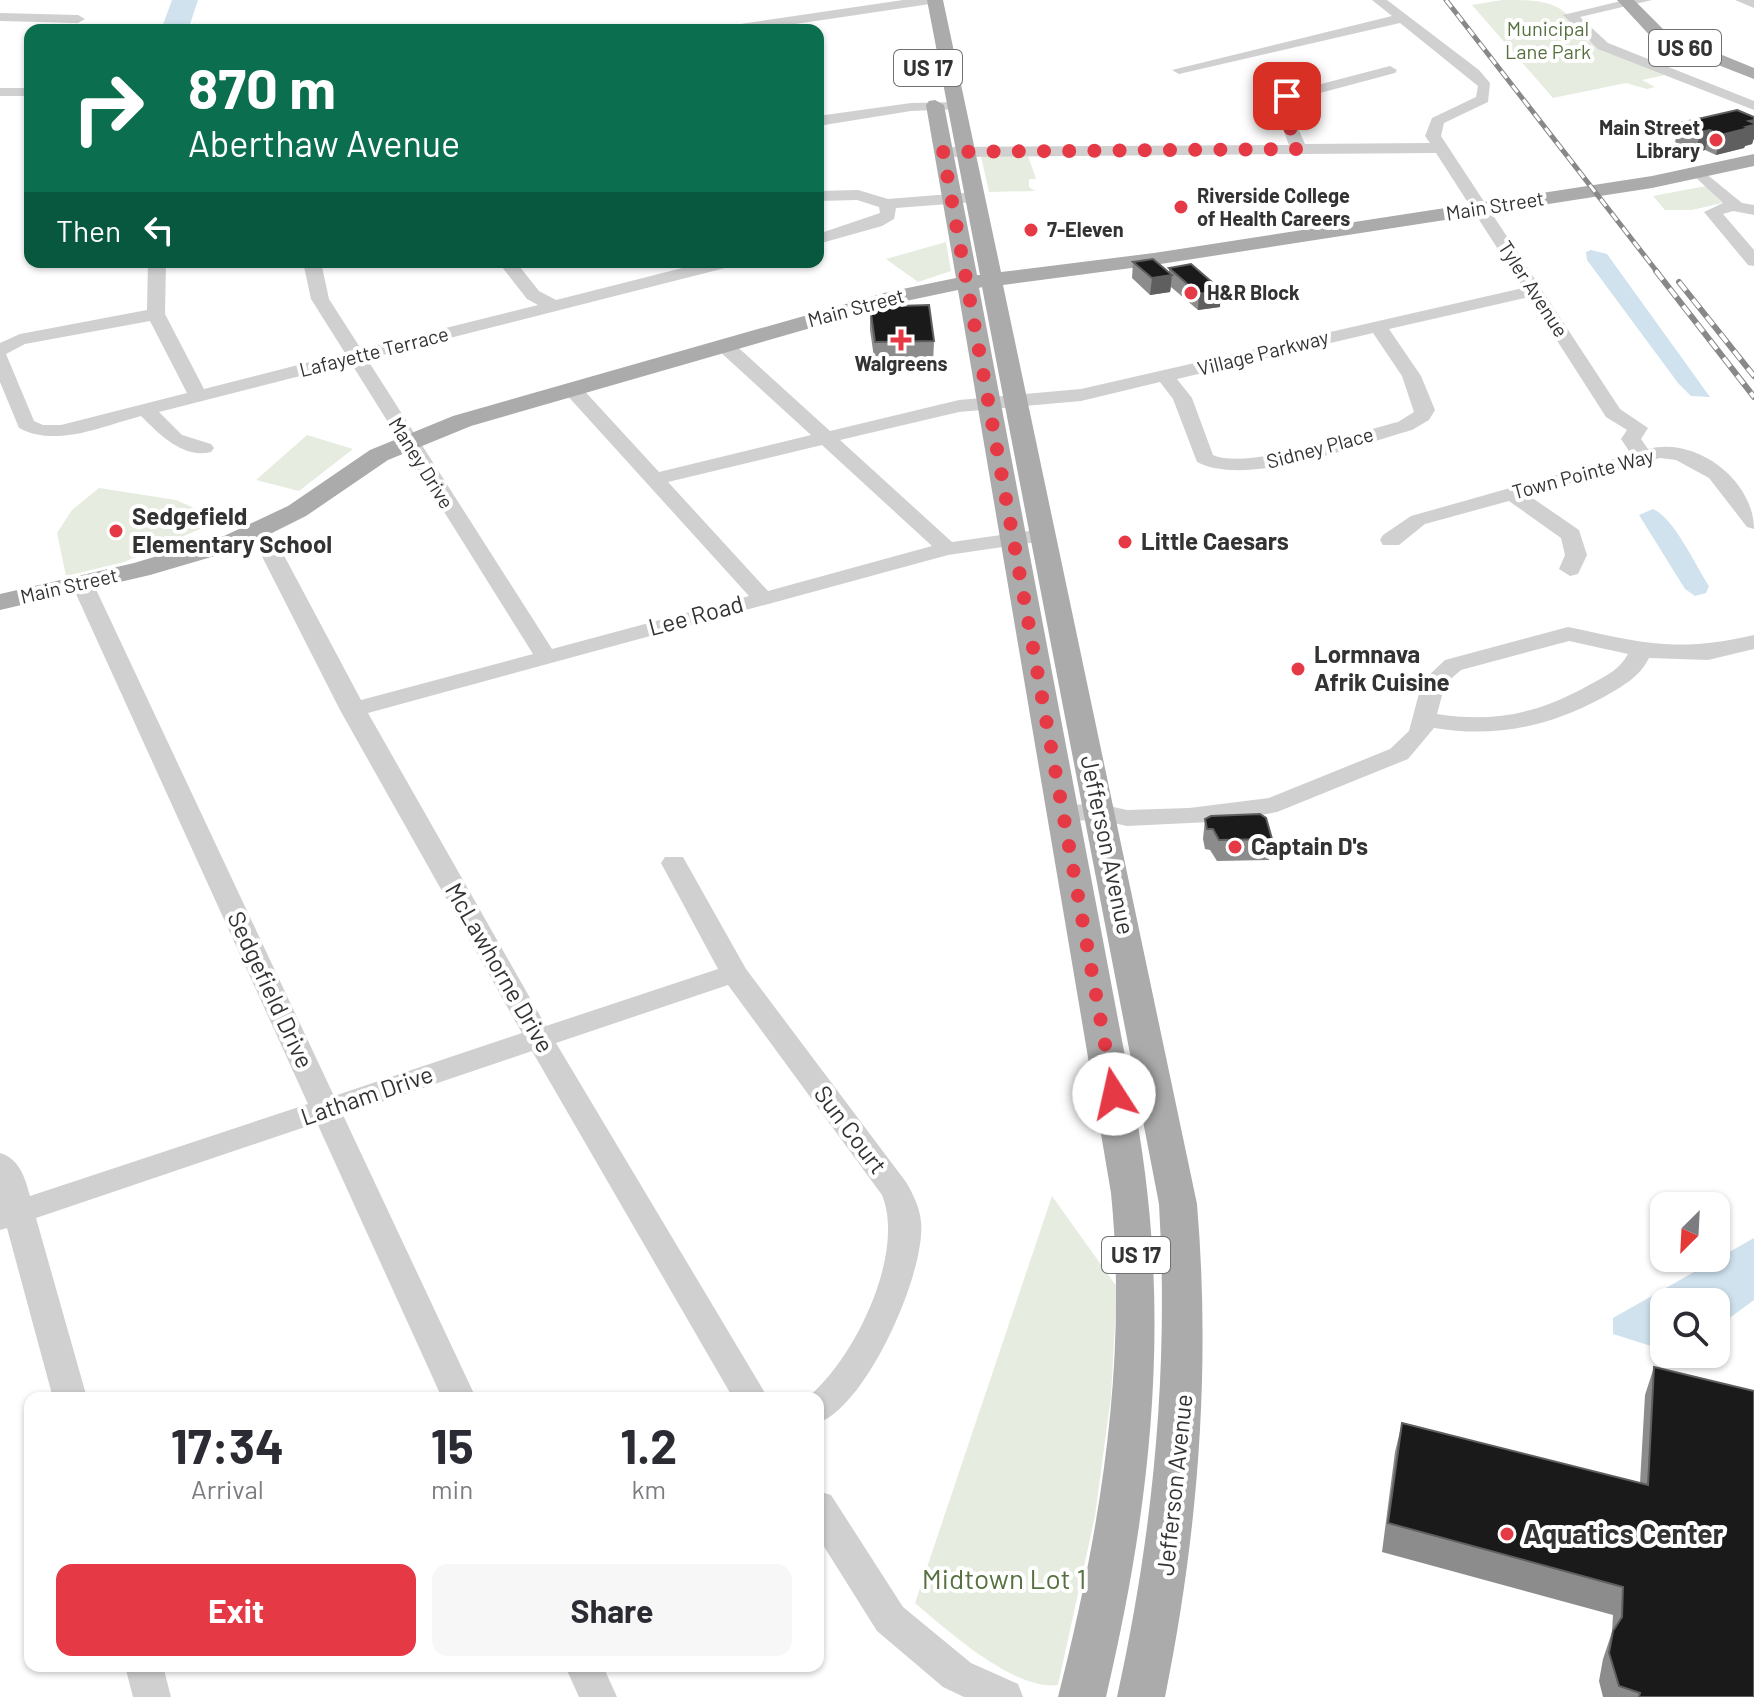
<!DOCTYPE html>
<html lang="en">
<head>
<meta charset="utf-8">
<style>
  :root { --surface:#fff; --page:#f7f7f7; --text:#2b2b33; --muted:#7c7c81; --accent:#e63946 }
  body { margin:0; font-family:Barlow,sans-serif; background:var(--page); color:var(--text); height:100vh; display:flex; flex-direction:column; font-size:30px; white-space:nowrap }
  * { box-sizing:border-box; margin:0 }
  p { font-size:26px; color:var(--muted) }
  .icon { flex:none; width:44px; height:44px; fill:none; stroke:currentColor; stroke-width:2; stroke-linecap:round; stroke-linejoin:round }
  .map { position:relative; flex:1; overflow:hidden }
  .sheet { position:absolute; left:24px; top:1392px; width:800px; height:280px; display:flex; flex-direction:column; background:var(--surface); border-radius:16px; box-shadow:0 2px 6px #0004 }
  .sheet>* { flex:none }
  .top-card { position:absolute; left:24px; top:24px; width:800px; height:244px; border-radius:16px; box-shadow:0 2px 6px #0004; background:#0b6e4f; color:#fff; overflow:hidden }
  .needle { width:52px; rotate:204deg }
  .controls { position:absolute; left:1650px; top:1192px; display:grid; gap:16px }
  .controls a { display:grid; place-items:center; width:80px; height:80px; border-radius:16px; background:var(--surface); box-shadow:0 2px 6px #0004; font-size:40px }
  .pin { position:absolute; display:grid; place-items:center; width:68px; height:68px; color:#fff; margin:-34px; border-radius:16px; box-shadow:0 4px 12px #0006 }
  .me { position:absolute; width:88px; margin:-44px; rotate:350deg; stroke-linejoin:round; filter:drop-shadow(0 0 6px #0008) }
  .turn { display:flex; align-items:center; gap:28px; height:168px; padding:0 32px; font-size:36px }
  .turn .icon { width:104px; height:104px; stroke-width:2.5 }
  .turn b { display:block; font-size:56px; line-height:68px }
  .then { display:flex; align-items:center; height:76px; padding:0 32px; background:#0003; gap:16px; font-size:30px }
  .eta { display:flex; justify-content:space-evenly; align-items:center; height:136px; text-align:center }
  .eta b { font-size:48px; font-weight:700; line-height:56px }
  .cta { display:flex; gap:16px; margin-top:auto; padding:16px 32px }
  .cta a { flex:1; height:92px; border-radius:16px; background:var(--accent); color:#fff; font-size:32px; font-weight:700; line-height:92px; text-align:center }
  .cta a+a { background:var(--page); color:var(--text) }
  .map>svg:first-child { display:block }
  .green { fill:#e6ecdf }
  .water { fill:#cfe2ee }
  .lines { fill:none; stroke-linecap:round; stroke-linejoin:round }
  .minor { fill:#d0d0d0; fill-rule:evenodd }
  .major { fill:#ababab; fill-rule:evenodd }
  .rail-far1-casing { stroke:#888; stroke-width:5 }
  .rail-casing { stroke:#888; stroke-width:6 }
  .rail-far1 { stroke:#fff; stroke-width:3; stroke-dasharray:9; stroke-linecap:butt }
  .rail { stroke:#fff; stroke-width:4; stroke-dasharray:11; stroke-linecap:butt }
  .wall { fill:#8c8c8c }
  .shaded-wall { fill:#5f5f5f }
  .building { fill:#1a1a1a; stroke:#5f5f5f; stroke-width:2 }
  .route { stroke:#e63946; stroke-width:14; stroke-dasharray:0 25.2 }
  .poi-dot { fill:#e63946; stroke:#fff; stroke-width:3 }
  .labels { text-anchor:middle; stroke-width:8; stroke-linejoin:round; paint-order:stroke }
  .far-park-label { font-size:20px; fill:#56703f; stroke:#fff }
  .far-poi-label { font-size:20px; font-weight:bold; fill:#333; stroke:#fff; text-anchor:start }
  .far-street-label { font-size:20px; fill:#333; stroke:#fff }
  .shield { fill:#fff; stroke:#707070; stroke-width:2 }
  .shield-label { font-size:22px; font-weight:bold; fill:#333 }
  .poi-label { font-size:24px; font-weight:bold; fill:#333; stroke:#fff; text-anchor:start }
  .street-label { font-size:24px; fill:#333; stroke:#fff }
  .near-poi-label { font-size:28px; font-weight:bold; fill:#333; stroke:#fff; text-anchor:start }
  .near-park-label { font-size:28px; fill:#56703f; stroke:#fff }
</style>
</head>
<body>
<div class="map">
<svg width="1754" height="1697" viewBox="0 0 1754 1697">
  <rect width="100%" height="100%" fill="#fff"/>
  <path class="green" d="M1502 0C1548 0 1560 0 1588 38L1586 40 1665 75 1642 80 1655 87 1647 89 1626 83 1553 98 1472 5Z
    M981 156H1028L1036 179H1029V187L1035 191 989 192Z
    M1706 186 1722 203 1692 210H1665L1653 196Z
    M946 242 951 271 918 282 886 259Z
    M307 435 353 449 299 491 256 480Z
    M99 488 176 500 214 517 209 525 124 562 66 576 57 533 72 510Z
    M1052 1196 1117 1287 1111 1396 1095 1516 1058 1685C1014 1691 947 1630 915 1603Z"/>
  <path class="water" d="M172 0H198L188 30H161Z
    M1591 250 1607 254 1710 397 1691 396 1678 383 1587 260 1586 252Z
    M1653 509C1675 519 1695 565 1709 586L1706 593 1695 596 1685 589 1639 515Z
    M1754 1238V1300L1716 1328V1302H1664V1345L1651 1346 1613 1334V1318Z"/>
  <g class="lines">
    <path class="minor" d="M903 0H937L930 4 755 30H720L727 26Z
      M1372 0H1387L1479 70 1490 83 1488 102 1444 123 1441 136 1620 409 1648 428 1641 439 1648 449C1697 436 1754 481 1754 529L1747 527 1709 478 1676 460 1660 458 1528 495 1579 530 1587 555 1578 574 1570 576 1559 569 1565 555 1561 538 1509 501 1425 524 1399 545H1383L1380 540 1383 535 1411 516 1631 454 1621 439 1627 430 1606 417 1529 297 1389 329 1421 376 1435 410 1429 420 1412 430C1357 445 1247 488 1197 462L1173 399 1160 382 1081 401 959 412 840 440 952 542 1043 529 1054 535 1043 541 948 555 368 713 546 1026 718 969 661 863 665 857H683L746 969 906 1182C913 1194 920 1208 921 1222 926 1272 867 1406 818 1423V1398H807C854 1360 906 1254 882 1195L728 985 556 1043 768 1398H733L532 1051 343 1115 476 1398H442L317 1123 36 1218 87 1398H53L7 1228 0 1230V1153C20 1159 25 1178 30 1196L308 1104 71 583 82 576 93 583 334 1096 522 1033 340 710 249 531 260 525 271 531 361 700 533 654 351 363 159 412 182 435 211 444 214 448 211 452C183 459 159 434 141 416 103 426 56 448 19 428L0 382V343L20 334 147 310 148 262H166L165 314 204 389 345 353 311 299 303 262H321L329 299 361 349 538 305 527 299 498 262H516L539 291 556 300 706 262H736L733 266 367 359 552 649 749 596 565 393V385H579L659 472 811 435 717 349V341H731L830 431 959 400 1081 389 1523 288 1436 153 943 157 935 152 943 147 1289 145 1274 106 1279 95 1390 66 1397 70 1395 73 1290 101 1288 106 1305 144 1430 143 1425 136 1432 118 1476 97 1478 86 1400 23 1179 74 1172 70 1392 16ZM150 321 187 393 61 425H43L34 421 6 354 25 344ZM1373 333 1402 376 1414 412 1398 422C1358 432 1247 471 1213 455L1192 398 1177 379ZM822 445 932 546 768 591 668 482Z
      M1625 0H1652L1580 17 1608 43 1754 101V110L1598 49 1563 15Z
      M1735 0H1754V8Z
      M0 13 78 15 85 19 78 23 0 21Z
      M0 88H30V96H0Z
      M957 102 964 106 962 109 911 111 818 126V116L911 103Z
      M1699 168 1742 203 1754 205V215L1733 211 1723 214 1754 250V266L1748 265 1704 212 1723 203 1691 173Z
      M858 190 888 199 975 192 983 197 975 202 896 208 894 219 882 226 818 244V234L880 213 879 207 857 200 818 201V191Z
      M1568 627C1643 643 1678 653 1754 635V649L1708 660 1649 658C1639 678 1621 687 1602 698 1547 727 1496 738 1434 728L1408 759 1277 812 1231 821 1127 826 1100 820 1063 821 1050 813 1063 805 1100 804 1127 810 1189 808 1269 798 1390 749 1409 731 1422 682 1445 660ZM1569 641 1628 654C1620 669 1606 676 1591 684 1540 713 1495 723 1437 714L1445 684 1461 670Z
      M818 1491 831 1495 903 1607 971 1663 1018 1684 1023 1697H964L943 1687 877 1631 818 1537Z
      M125 1666H163L171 1697H133Z
      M565 1666H603L617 1697H579Z"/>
    <path class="major" d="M927 0H943L1001 272 1154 253 1652 176 1754 154V166L1652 188 1154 265 1003 285 1197 1204C1211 1371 1198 1533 1165 1697H1117C1153 1533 1169 1372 1159 1204L982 287 979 288 1136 1114C1172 1315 1152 1500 1106 1697H1058C1100 1532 1128 1364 1111 1193L958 290 901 302 471 426 388 460 306 516 242 548 150 575 0 610V594L134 563 224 536 288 506 370 450 453 416 888 292 956 278 926 105 929 101 935 100 944 105 977 275H980Z
      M1617 0H1634L1666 32 1754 68V79L1654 40Z"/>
    <defs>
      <path id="rail-far1" d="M1446 0 1658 273"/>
      <path id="rail" d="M1656 271 1754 397
        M1679 282 1754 376"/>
    </defs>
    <use href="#rail-far1" class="rail-far1-casing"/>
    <use href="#rail" class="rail-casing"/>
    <use href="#rail-far1" class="rail-far1"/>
    <use href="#rail" class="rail"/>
  </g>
  <path class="wall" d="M1680 123 1754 138 1752 144 1745 146 1744 148 1716 155 1705 150 1696 152 1675 142Z
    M1133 262 1169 273V268L1220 307 1198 310 1171 287 1170 292 1150 295 1132 278Z
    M870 307 934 341 933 364H875L870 330Z
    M1205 819 1272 839 1269 860 1217 861 1210 850 1205 849 1203 839Z
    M1654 1367 1754 1697H1603L1599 1681 1603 1659 1612 1632 1613 1615 1382 1552 1395 1452 1402 1423 1640 1483 1645 1395Z"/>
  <path class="shaded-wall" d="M1754 120V138L1752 144 1745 146 1744 148 1716 155 1721 135Z
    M1710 130 1705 150 1696 152 1700 132Z
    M1172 275 1170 292 1150 295 1152 278Z
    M1221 290 1220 307 1198 310 1199 294Z"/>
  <path class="building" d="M1737 110 1754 117V120L1749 121 1754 123V125L1746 127 1749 128 1721 135 1710 130 1700 132 1680 123Z
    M1153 259 1172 275 1152 278 1133 262Z
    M1191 264 1221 290 1199 294 1169 268Z
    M929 305 934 341 875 342 870 307Z
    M1260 814 1266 818 1272 839 1219 840 1213 829H1207L1205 819 1211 816Z
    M1654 1367 1754 1391V1697H1639L1640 1693 1619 1686 1609 1653 1613 1631 1622 1617 1623 1587 1388 1523 1402 1423 1648 1485Z"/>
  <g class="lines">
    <path class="route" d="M1114 1094 943 152 1299 149 1281 106 1287 96"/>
  </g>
  <g class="poi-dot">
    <circle cx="1716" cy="140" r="8"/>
    <circle cx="1181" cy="207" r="8"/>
    <circle cx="1031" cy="230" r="8"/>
    <circle cx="1191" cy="293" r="8"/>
    <path d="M897 328h8v8h8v8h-8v8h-8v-8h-8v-8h8z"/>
    <circle cx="116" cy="531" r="8"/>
    <circle cx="1125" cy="542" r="8"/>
    <circle cx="1298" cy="669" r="8"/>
    <circle cx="1235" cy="847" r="8"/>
    <circle cx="1507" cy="1534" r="8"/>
  </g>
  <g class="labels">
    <g class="far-park-label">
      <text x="1548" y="36">Municipal<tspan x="1548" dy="23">Lane Park</tspan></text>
    </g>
    <g class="far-poi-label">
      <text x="1700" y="135" text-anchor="end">Main Street<tspan x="1700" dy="23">Library</tspan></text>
      <text x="1197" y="203">Riverside College<tspan x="1197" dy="23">of Health Careers</tspan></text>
      <text x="1047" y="237">7-Eleven</text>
      <text x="1207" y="300">H&amp;R Block</text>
      <text x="901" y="371" text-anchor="middle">Walgreens</text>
    </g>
    <g class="far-street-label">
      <text transform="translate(1495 206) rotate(-9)" y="7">Main Street</text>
      <text transform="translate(1533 289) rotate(57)" y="7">Tyler Avenue</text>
      <text transform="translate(856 308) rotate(-15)" y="7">Main Street</text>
      <text transform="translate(374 352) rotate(-14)" y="7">Lafayette Terrace</text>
      <text transform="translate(1263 353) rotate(-14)" y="7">Village Parkway</text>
      <text transform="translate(1320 448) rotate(-15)" y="7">Sidney Place</text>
      <text transform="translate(421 463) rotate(58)" y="7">Maney Drive</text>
      <text transform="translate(1583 474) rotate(-15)" y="7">Town Pointe Way</text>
      <text transform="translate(69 586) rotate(-13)" y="7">Main Street</text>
    </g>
    <g class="shield">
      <rect x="1649" y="30" width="72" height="36" rx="6"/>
      <rect x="894" y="50" width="68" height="36" rx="6"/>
      <rect x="1102" y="1237" width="68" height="36" rx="6"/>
    </g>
    <g class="shield-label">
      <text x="1685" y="56">US 60</text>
      <text x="928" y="76">US 17</text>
      <text x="1136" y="1263">US 17</text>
    </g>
    <g class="poi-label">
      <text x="132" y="525">Sedgefield<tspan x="132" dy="28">Elementary School</tspan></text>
      <text x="1141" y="550">Little Caesars</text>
      <text x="1314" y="663">Lormnava<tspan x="1314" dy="28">Afrik Cuisine</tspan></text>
      <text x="1251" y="855">Captain D's</text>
    </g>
    <g class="street-label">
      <text transform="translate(696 616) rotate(-15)" y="8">Lee Road</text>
      <text transform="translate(1107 845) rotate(78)" y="8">Jefferson Avenue</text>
      <text transform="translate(499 968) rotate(60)" y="8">McLawhorne Drive</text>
      <text transform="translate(270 990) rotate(65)" y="8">Sedgefield Drive</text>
      <text transform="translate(367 1096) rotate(-19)" y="8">Latham Drive</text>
      <text transform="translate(850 1130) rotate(53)" y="8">Sun Court</text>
      <text transform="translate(1175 1485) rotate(-84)" y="8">Jefferson Avenue</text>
    </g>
    <g class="near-poi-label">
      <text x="1523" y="1544">Aquatics Center</text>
    </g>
    <g class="near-park-label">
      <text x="1004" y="1589">Midtown Lot 1</text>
    </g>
  </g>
</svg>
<div class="controls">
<a><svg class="needle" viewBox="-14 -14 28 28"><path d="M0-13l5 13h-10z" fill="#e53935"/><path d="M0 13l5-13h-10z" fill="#7c7c81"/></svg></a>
<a><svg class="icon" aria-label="search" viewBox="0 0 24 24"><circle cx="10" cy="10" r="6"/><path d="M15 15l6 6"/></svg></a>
</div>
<div class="pin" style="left:1287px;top:96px;background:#d93025"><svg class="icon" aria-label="arrive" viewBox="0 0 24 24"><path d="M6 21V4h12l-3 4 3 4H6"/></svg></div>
<svg class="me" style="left:1114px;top:1094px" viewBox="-20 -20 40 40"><circle r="19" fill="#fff"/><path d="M0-13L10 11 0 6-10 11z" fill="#e63946"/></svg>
<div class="top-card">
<div class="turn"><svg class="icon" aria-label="right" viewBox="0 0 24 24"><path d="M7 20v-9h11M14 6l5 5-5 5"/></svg><div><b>870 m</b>Aberthaw Avenue</div></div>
<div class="then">Then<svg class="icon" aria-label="left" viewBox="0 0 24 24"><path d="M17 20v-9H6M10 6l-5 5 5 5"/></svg></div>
</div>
<section class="sheet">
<div class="eta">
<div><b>17:34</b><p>Arrival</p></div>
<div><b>15</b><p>min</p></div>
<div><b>1.2</b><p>km</p></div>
</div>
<div class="cta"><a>Exit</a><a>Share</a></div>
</section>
</div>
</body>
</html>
